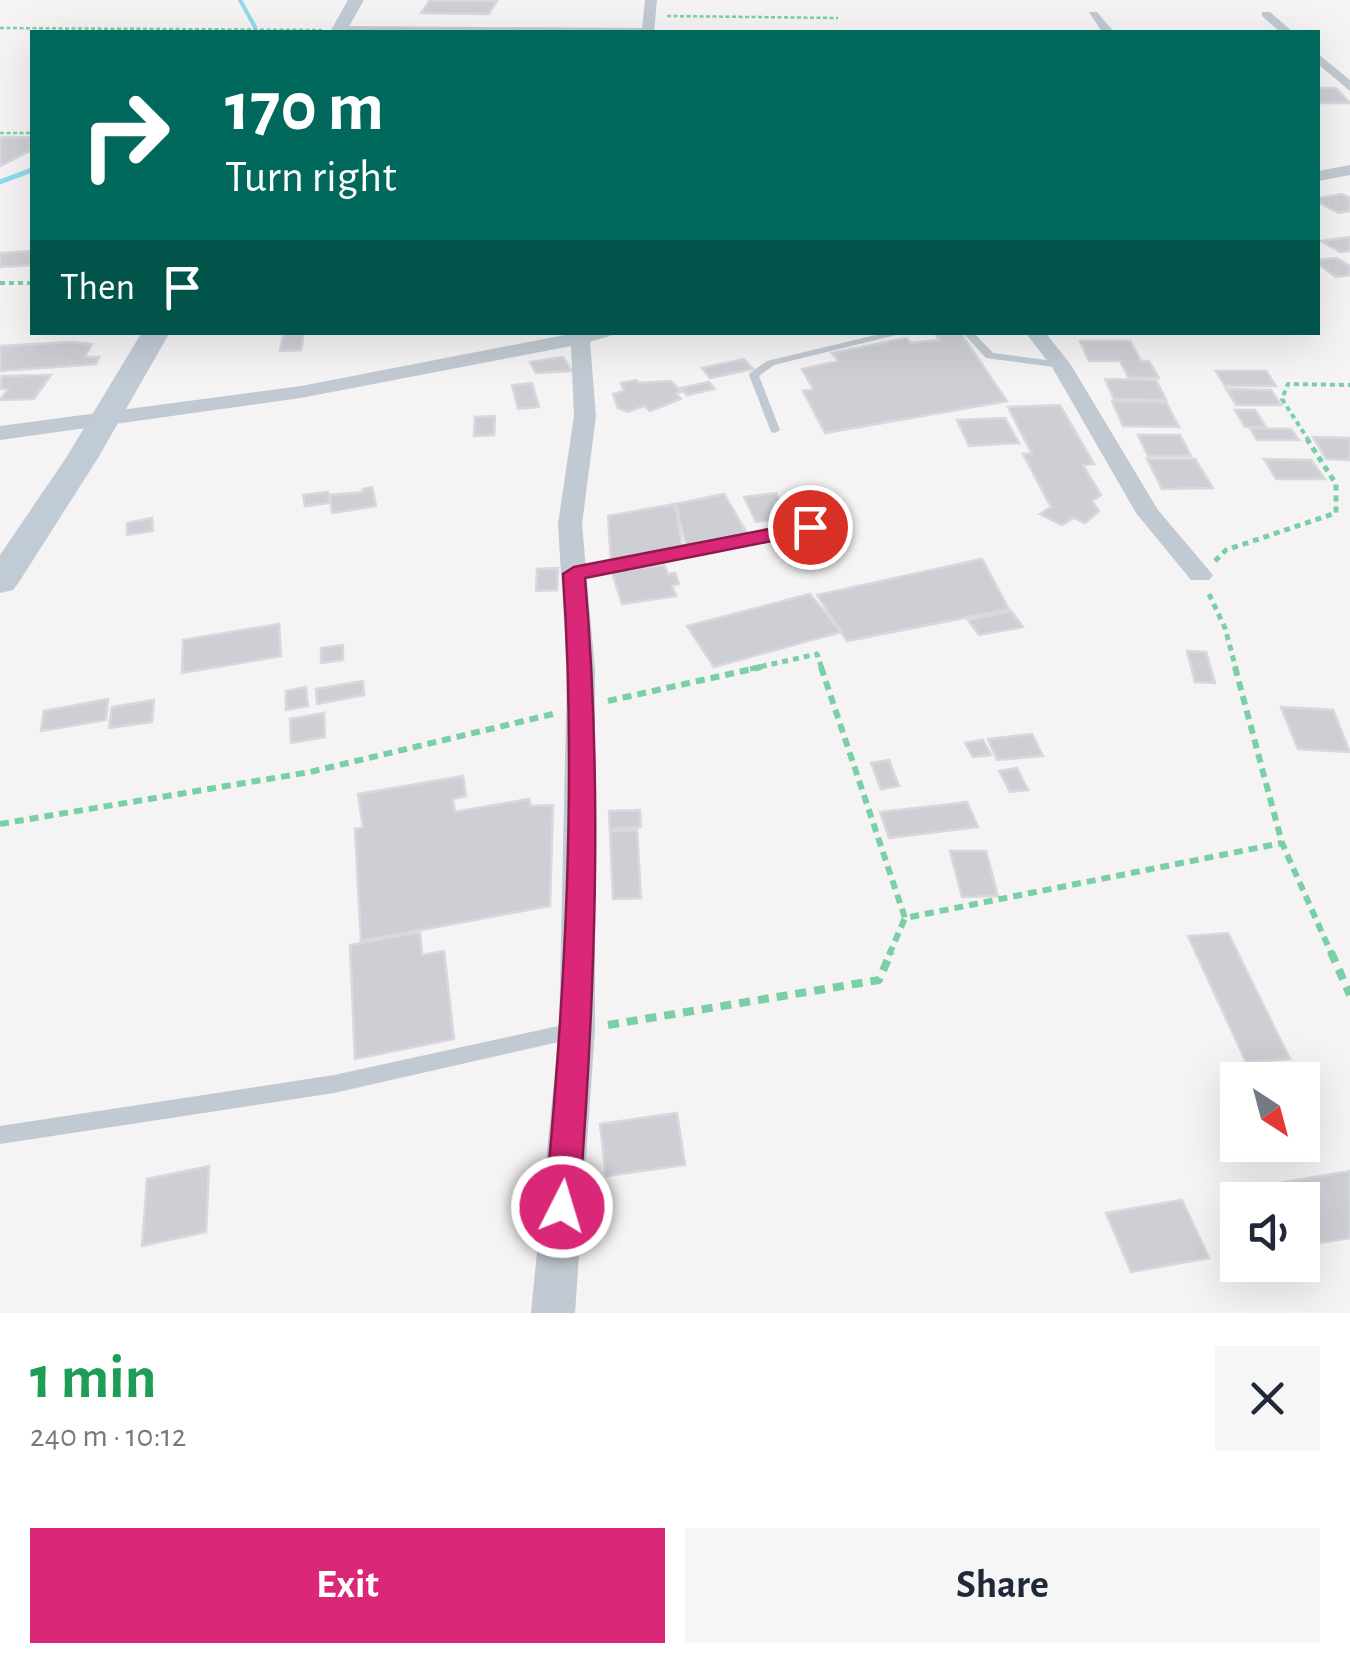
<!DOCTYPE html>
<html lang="en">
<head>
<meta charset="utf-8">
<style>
  :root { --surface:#fff; --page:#f6f6f7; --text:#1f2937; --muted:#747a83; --accent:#db2777 }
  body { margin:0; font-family:"Alegreya Sans",sans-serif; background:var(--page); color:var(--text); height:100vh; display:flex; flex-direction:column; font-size:38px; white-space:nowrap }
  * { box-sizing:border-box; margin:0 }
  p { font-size:32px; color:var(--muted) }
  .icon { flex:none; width:55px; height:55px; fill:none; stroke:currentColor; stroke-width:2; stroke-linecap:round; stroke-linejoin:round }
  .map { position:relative; height:1313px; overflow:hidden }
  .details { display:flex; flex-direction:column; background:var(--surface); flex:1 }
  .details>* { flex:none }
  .banner { position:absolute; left:30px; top:30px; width:1290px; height:305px; border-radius:0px; box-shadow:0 10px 40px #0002; background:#00695c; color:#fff; overflow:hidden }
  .needle { width:65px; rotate:144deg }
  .fabs { position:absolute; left:1220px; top:1062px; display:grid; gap:20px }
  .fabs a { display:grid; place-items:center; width:100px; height:100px; border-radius:0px; background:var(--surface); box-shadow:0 10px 40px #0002; font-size:50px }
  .pin { position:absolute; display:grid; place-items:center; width:85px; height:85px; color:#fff; margin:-42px; border:5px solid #fff; border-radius:50%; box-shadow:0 2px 10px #0007 }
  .me { position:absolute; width:110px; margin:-55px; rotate:5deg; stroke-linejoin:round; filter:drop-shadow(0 0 8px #0008) }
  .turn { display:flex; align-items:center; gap:35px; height:210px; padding:0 30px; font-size:45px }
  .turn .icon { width:130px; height:130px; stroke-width:2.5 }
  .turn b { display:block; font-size:70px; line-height:85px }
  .then { display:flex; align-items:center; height:95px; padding:0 30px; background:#0003; gap:20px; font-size:38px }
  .round { display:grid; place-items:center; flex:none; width:105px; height:105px; border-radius:0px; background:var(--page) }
  .summary { display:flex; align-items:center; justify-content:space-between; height:170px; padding:0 30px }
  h1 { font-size:60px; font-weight:700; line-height:75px; color:#1e9e55 }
  .cta { display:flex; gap:20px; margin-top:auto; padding:20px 30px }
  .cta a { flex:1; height:115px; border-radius:0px; background:var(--accent); color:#fff; font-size:40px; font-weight:700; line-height:115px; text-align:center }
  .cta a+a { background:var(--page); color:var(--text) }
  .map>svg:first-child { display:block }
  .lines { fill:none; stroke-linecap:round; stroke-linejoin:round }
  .stream-far1 { stroke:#90daee; stroke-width:4 }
  .stream { stroke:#90daee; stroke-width:5 }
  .building { fill:#cdcfd5; stroke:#d7d9de; stroke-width:2.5 }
  .path-far4 { stroke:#7ad0a6; stroke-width:2.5; stroke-dasharray:4 2.5; stroke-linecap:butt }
  .path-far3 { stroke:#7ad0a6; stroke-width:4; stroke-dasharray:5 4; stroke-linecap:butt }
  .path-far2 { stroke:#7ad0a6; stroke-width:5; stroke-dasharray:6 5; stroke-linecap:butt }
  .path-far1 { stroke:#7ad0a6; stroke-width:6; stroke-dasharray:9 6; stroke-linecap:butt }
  .path { stroke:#7ad0a6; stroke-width:8; stroke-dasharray:11 8; stroke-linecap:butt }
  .lane { fill:#c1cad2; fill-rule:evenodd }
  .street { fill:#c1cad2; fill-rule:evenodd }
  .secondary { fill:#c1cbd6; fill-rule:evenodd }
  .route { fill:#db2777; stroke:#8e194d; stroke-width:2.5 }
</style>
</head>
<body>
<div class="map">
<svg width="1350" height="1313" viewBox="0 0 1350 1313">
  <rect width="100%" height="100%" fill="#f5f3f3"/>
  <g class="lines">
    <path class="stream-far1" d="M240 0 255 27"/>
    <path class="stream" d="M0 182 32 170"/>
  </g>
  <path class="building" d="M430 0 497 1 489 14 421 13Z
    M1318 88H1336L1350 103H1318Z
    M0 137H32V150L0 166Z
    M1342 194 1350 198V211L1338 213 1318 202V198Z
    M1350 237V251L1340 252 1321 241Z
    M32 251V265L0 267V253Z
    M1337 258 1350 266V275L1336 277 1318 264V260Z
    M284 332H304L301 350 280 351Z
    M960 332 1007 401 825 433 803 391 813 389 802 369 838 361 832 353 906 338 911 343 940 340 934 333Z
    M1080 341H1130L1141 361H1149L1159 378H1129L1120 361H1089Z
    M72 342 92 344 85 357H99L96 364 0 371V346Z
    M563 357 572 371 536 373 530 362Z
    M744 359 753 369 710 378 702 368Z
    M1216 371H1266L1276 386H1225Z
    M51 375 34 399 0 400 8 389H0L2 376Z
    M1105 379 1156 380 1166 400 1114 399Z
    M636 380 639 383 671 381 682 392 676 393 681 399 650 411 644 406 628 412 618 408 613 394 624 391 621 383Z
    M709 382 715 389 687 395 681 388Z
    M532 383 539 407 518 409 512 385Z
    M1226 389 1271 390 1281 405H1236Z
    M1112 401 1166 402 1179 427 1123 426Z
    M1060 405 1094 464 1083 465 1101 495 1092 501 1099 511 1085 523 1074 518 1062 525 1040 514 1051 507 1023 454H1032L1008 407Z
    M1235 410H1255L1266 427H1245Z
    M495 416 494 435 474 436 475 417Z
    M1005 418 1019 443 969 446 957 420Z
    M1250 428 1291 429 1299 440H1257Z
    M1138 435H1180L1191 456H1148Z
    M1313 437 1350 438V460L1326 459Z
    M1147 459H1195L1213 488 1162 489Z
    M1264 459 1311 460 1325 479H1276Z
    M372 487 376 506 332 513 330 495 363 492V489Z
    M328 492 329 503 305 506 303 495Z
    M776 493 789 518 756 522 744 497Z
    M724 494 747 533 686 545 676 504Z
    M675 504 682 546 611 560 608 516Z
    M152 518 153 531 127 535V523Z
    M982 559 1009 609 847 641 817 595Z
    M664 565 668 574 675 573 679 584 672 585 676 596 622 604 612 572Z
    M558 568 557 590 536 591 537 569Z
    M810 594 841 632 714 667 687 626Z
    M1011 611 1023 627 979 635 968 620Z
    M279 624 281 656 182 673 183 640Z
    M343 645V660L321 663V648Z
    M1187 651 1206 652 1215 683 1195 682Z
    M363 681 364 695 317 704 316 689Z
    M306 687 308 706 286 710V691Z
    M108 699 106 720 41 731 44 711Z
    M154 700 152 722 109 728 112 707Z
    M1281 707 1333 710 1350 752 1298 749Z
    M324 713 325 737 291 743 290 719Z
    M1032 734 1043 756 997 760 988 739Z
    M983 740 991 755 973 757 965 743Z
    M889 760 899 786 881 789 871 763Z
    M1017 768 1028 790 1010 792 999 771Z
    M463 776 466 796 453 799 455 812 529 799 531 806 553 805 550 906 361 941 355 829 363 827 358 794Z
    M967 802 978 827 889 838 880 812Z
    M640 810 641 827 610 829 609 811Z
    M637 830 641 898 613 899 610 831Z
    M950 851H986L998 896 962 897Z
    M420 932 422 955 444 951 454 1039 355 1059 350 945Z
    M1228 933 1290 1059 1246 1062 1188 936Z
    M677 1113 685 1165 606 1176 600 1124Z
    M209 1166 206 1232 142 1246 147 1179Z
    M1350 1171V1238L1302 1246V1200H1242L1237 1190Z
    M1182 1200 1209 1258 1131 1272 1106 1213Z"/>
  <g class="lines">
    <path class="path-far4" d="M667 16 838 18
      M0 28 322 30
      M0 133H32"/>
    <path class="path-far3" d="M0 283H32
      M1309 441 1282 399 1288 384 1350 385"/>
    <path class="path-far2" d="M1215 561 1226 550 1336 513V484L1307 439
      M1209 594 1225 628 1236 669
      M750 669 817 654 822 669"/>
    <path class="path-far1" d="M821 667 905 918 1282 843
      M1235 667 1282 843 1332 955
      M608 701 761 667
      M0 824 310 772 553 714
      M889 955 905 918"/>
    <path class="path" d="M1331 952 1350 995
      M608 1025 879 980 891 952"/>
    <path class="lane" d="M888 332H908L774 365 759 376 780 430 775 433 771 432 749 375 750 373 767 361Z
      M962 332H973L993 353 1061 362 1066 365 1061 368 986 358Z
      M810 523 814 524 816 527 814 530 574 577 568 573 574 569Z
      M576 1022 583 1024 585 1030 583 1036 576 1038 334 1093 0 1144V1126L334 1075Z"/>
    <path class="street" d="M645 0H657L654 32 334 30 340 26 642 28Z
      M1089 12H1097L1114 32H1102Z
      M1262 12H1270L1293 32H1280L1262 16Z
      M1318 54 1350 80V91L1318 64Z
      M1350 165V175L1318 181V171Z
      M580 332H622L590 342 596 416 582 524 595 670V1030L575 1313H531L559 1030 567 670 558 524 574 416 571 346 301 398 0 440V426L301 386Z
      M1025 332H1045L1071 365 1158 510 1213 575 1209 580H1191L1136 513 1052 367Z"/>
    <path class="secondary" d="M348 0H364L346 32H330Z
      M142 332H170L98 458 19 582 13 590 0 593V555L66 458Z"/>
  </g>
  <path class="route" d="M810 521 820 527 817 532 585 578C603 786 595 998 579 1207L574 1219 562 1224 550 1219 545 1207C565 997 577 784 563 574L574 567Z"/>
</svg>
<div class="fabs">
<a><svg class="needle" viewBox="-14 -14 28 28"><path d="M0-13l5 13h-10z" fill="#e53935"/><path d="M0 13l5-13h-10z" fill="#747a83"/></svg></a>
<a><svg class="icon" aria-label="sound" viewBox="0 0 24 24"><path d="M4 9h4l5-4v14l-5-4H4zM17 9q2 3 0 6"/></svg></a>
</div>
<div class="pin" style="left:810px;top:527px;background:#d93025"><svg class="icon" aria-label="arrive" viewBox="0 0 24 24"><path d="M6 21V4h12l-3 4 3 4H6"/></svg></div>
<svg class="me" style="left:562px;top:1207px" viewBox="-20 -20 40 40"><circle r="17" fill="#db2777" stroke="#fff" stroke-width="3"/><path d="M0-11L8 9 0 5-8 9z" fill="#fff"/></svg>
<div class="banner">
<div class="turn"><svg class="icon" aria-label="right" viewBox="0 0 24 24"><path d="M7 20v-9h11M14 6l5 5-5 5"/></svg><div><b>170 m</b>Turn right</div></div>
<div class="then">Then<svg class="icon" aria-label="arrive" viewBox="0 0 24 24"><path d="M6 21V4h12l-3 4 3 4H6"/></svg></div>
</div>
</div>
<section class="details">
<div class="summary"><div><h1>1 min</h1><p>240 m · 10:12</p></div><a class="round"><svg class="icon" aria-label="close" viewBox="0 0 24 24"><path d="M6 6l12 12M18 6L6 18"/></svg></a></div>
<div class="cta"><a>Exit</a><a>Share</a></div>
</section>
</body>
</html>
